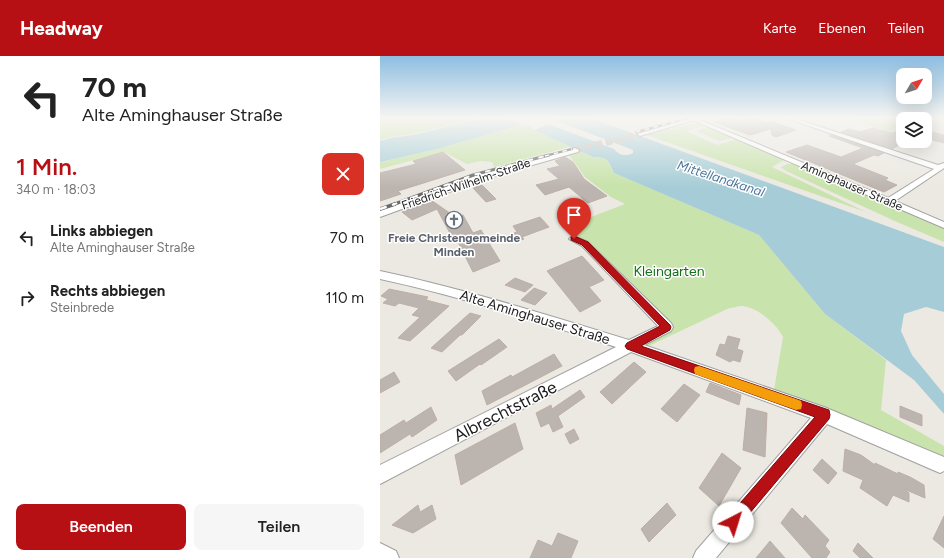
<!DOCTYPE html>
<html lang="de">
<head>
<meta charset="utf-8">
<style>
  :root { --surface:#fff; --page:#f6f6f6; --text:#222; --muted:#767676; --accent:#b71014 }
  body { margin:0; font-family:Figtree,sans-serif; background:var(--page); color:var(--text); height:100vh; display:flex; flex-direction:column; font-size:15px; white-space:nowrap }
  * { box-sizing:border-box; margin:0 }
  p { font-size:13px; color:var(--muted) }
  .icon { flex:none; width:22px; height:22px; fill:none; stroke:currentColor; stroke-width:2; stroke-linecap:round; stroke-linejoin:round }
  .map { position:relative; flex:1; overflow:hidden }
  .side { display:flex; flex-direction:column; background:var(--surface); width:380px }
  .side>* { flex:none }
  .top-card { background:#fff; color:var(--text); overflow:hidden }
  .needle { width:26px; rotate:51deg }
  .buttons { position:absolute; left:516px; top:12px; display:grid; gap:8px }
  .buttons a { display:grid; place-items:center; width:36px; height:36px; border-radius:8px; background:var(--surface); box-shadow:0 4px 16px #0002; font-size:20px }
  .pin { position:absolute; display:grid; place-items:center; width:34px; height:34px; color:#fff; margin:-41px -17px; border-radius:50% 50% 50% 0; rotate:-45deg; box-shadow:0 0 4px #0007 }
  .pin .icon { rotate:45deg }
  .me { position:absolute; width:44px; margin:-22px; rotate:40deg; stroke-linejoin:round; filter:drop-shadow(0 0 3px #0008) }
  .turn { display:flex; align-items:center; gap:14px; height:84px; padding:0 16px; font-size:18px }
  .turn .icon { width:52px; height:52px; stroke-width:2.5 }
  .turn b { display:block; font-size:28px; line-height:34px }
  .round { display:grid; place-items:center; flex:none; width:42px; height:42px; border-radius:8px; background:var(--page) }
  .summary { display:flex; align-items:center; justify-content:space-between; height:68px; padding:0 16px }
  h1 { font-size:24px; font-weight:600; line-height:30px; color:var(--accent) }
  .button { display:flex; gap:8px; margin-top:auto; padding:8px 16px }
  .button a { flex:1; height:46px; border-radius:8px; background:var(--accent); color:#fff; font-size:16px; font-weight:600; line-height:46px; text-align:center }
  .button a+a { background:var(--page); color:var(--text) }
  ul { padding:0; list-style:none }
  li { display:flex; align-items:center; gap:12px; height:60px; padding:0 16px }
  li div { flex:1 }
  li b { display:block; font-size:15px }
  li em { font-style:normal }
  header { display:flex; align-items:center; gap:24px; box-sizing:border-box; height:56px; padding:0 20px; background:var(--accent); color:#fff }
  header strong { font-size:19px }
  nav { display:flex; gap:22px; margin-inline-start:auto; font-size:14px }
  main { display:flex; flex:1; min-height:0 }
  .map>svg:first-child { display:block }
  .grass { fill:#c8e3ab }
  .water { fill:#a6cdd7; fill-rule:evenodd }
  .pier { fill:#ece9e2 }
  .building { fill:#bcb4af; stroke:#bdafa6 }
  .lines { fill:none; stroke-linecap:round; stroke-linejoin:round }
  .tertiary-tunnel { stroke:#c2c0ba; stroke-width:7; stroke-dasharray:7 3.5; stroke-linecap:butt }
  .minor-casing { stroke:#a0a0a0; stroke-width:2 }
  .tertiary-casing { stroke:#a0a0a0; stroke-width:2 }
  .minor { fill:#fff; fill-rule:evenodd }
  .tertiary { fill:#fff; fill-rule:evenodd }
  .rail-far2-casing { stroke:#6a6a6a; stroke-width:2 }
  .rail-far1-casing { stroke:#6a6a6a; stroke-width:3 }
  .rail-casing { stroke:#6a6a6a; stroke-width:3.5 }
  .rail-far2 { stroke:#fff; stroke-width:1.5; stroke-dasharray:4.5; stroke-linecap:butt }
  .rail-far1 { stroke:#fff; stroke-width:2; stroke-dasharray:5.5; stroke-linecap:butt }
  .rail { stroke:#fff; stroke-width:2.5; stroke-dasharray:7; stroke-linecap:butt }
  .route { fill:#b71014; stroke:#770a0d }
  .slow { fill:#f59e0b }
  .labels { text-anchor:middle; stroke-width:3; stroke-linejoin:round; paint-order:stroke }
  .far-street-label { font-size:12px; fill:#1c1c1c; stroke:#fff }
  .far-worship-label { font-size:12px; font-weight:bold; fill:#5b616d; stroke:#fff }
  .far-water-label { font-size:13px; font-style:italic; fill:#4e779c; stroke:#fff }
  .park-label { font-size:14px; fill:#147019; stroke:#fff }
  .street-label { font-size:14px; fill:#1c1c1c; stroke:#fff }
  .near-street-label { font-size:17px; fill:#1c1c1c; stroke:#fff }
</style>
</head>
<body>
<header>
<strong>Headway</strong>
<nav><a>Karte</a><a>Ebenen</a><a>Teilen</a></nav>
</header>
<main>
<section class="side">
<div class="top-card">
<div class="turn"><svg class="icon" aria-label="left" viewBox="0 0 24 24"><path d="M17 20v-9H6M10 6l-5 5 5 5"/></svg><div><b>70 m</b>Alte Aminghauser Straße</div></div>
</div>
<div class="summary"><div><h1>1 Min.</h1><p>340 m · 18:03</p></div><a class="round" style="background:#d93025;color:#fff"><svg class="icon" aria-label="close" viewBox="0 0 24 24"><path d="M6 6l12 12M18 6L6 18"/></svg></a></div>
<ul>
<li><svg class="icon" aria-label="left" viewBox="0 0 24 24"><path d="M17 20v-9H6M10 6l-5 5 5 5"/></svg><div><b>Links abbiegen</b><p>Alte Aminghauser Straße</p></div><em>70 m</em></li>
<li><svg class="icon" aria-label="right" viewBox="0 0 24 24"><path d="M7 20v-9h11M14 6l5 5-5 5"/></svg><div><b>Rechts abbiegen</b><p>Steinbrede</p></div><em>110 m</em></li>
</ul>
<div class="button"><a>Beenden</a><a>Teilen</a></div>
</section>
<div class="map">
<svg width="564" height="502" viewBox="0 0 564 502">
  <rect width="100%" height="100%" fill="#ece9e2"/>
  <path class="grass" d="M0 61H104L32 78 10 81 0 84Z
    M462 61H533L542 63H523V69L508 75Z
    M317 67 323 70 306 75 337 89 357 83 402 102 404 104 392 111 486 156 267 79Z
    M144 68 154 74 213 101H221L227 104 234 117 379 179 445 258 506 304 501 354 564 390V410L393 340 403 281C397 268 378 252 363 250 357 250 352 252 347 253L256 296 250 290 286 271 188 170 245 148 231 141 205 121 187 96 197 93 189 91 114 111 112 106 101 105 87 108 64 96 0 113V106L57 93Z
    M327 71 349 81 353 82 339 85 316 75Z
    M407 108H414L564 173V186L517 166 406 115 401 111Z"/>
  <path class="water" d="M108 61H208L564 191V256L546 251 524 258 521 275 532 299 564 338V358L534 324 445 258 379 179 234 117C228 104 228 101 213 101L154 74 144 68 57 93 0 106V85L10 82 33 79ZM167 61 253 94V97C246 101 238 99 234 93L158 64Z"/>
  <path class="pier" d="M124 61H153L159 63 163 62 165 63 162 64 172 67 154 74 149 70 138 69 141 68Z"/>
  <path class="building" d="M348 61 365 65 371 62 390 67V65L416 74 396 81 392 79 391 73 370 79 334 66Z
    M493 72 512 77 523 72V87L512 93 461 76 469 73 480 76Z
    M545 74 564 79V87L545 82Z
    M452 79 504 97 498 100 494 99 473 108 508 122 505 124 517 129 504 136 406 96 427 89 461 101 483 92 449 80Z
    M63 96 85 114 18 135 21 138 0 145V117L36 108 33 105Z
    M185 101 193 106 204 123 227 140 208 147 189 131 165 139 156 129 179 123 167 113 180 110 175 105Z
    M102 129 116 143 106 146 93 132Z
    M51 144 74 160 83 159 93 177 101 174 120 205 93 216 76 182 73 183 57 153 32 164 22 156Z
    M160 161 169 171 142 181 144 183 132 187 126 180 137 176 133 170Z
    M202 200 224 224 209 231 221 245 200 256 167 215Z
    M135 222 153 229 145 236 125 229Z
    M154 232 167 237 155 249 141 244Z
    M9 233 48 241 46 244 69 250 30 285 18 282 40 261 32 259 39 252 19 247 15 250 3 247 8 243 1 240Z
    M90 257 101 260 82 279H80L62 296 51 292Z
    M348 280 360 283 357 293 363 295 360 306 353 304 350 306 336 299 340 288 345 289Z
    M119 283 127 291 101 309 100 308 76 325 68 315Z
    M174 298 182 310 107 349 102 335 131 319 132 321Z
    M254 306 266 316 232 348 220 336Z
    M14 316 20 326 0 337V324Z
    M330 327 361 339 359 349 326 336Z
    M304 328 320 339 297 366 281 353Z
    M200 334 205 341 178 360 183 371 173 376 169 367 161 371 156 357 171 349 172 353Z
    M520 350 542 359V370L520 361Z
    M51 351 57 364 32 381 30 378 0 397V379L24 364 26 367Z
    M367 352 387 357 385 401 363 394Z
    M135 367 143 393 81 429 75 399Z
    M194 373 199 383 190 388 185 378Z
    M465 393 481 399 495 409V407L518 418V416L530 421 544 429 545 442 524 433 529 437V446L513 439 507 450 480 432 483 424 463 415Z
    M342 397 361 412 339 450 319 432Z
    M442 403 457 417 448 428 433 414Z
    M287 447 296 459 269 486 261 473Z
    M38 449 40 456 52 449 56 463 33 477 12 469Z
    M412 452 423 463 425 459 449 484 445 490 450 496 446 502H432L401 467Z
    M564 460V492L553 483Z
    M178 477 198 485 191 502H150L158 484 172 490Z
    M390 485 405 502H376Z
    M478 487 493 502H480L473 495Z"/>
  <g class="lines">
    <path class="tertiary-tunnel" d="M195 94 260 78"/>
    <defs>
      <path id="minor" d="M403 61H410L558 109 564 107V112L515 145 564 166V172L310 63 315 62 508 142 554 113Z
        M194 180 208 186 291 267 293 271 291 275 264 289 444 351 564 401V415L560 417 447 368 336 502H313L316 495 431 362 251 296 0 428V409L236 291C158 266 80 240 0 223V215C85 233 167 259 249 284L278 270 202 190 189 183 191 181Z
        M0 487 16 495 19 502H0Z"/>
      <path id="tertiary" d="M316 61H325L260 80 257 78Z
        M195 92 199 94 198 96 107 122 0 161V155L101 118Z"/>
    </defs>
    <use href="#minor" class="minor-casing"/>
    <use href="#tertiary" class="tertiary-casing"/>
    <use href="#minor" class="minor"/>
    <use href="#tertiary" class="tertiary"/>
    <defs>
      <path id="rail-far2" d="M256 76 312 61
        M165 100 192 93"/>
      <path id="rail-far1" d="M12 149 93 119 169 99"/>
      <path id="rail" d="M0 153 15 148"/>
    </defs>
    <use href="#rail-far2" class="rail-far2-casing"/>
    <use href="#rail-far1" class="rail-far1-casing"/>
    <use href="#rail" class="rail-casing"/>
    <use href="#rail-far2" class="rail-far2"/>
    <use href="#rail-far1" class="rail-far1"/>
    <use href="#rail" class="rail"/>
  </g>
  <linearGradient id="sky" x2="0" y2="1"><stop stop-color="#8dbee1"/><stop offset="0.47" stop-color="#f6f5f2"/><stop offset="1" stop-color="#f6f5f2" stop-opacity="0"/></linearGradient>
  <rect width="564" height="131" fill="url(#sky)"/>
  <path class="route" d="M194 180 208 186 290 269 291 271 290 274 261 290 449 354 450 359 449 363 358 471 353 474 348 471 346 466 348 461 435 361 247 293 245 290 247 287 280 270 202 189 191 184V181Z"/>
  <path class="slow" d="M319 310 416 343 421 345 422 349 421 353 416 354 315 318 314 314 315 311Z"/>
  <defs>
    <symbol id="church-ring" viewBox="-11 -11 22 22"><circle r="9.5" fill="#fff" stroke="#6b7280" stroke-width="1.5"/><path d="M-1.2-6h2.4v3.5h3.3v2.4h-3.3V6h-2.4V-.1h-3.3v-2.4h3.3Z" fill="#6b7280"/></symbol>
  </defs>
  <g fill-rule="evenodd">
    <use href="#church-ring" x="64" y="154" width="20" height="20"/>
  </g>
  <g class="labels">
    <g class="far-street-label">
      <text transform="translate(86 128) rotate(-19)" y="4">Friedrich-Wilhelm-Straße</text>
      <text transform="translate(472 130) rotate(23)" y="4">Aminghauser Straße</text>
    </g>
    <g class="far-worship-label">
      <text x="74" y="186">Freie Christengemeinde<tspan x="74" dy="14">Minden</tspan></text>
    </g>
    <g class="far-water-label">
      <text transform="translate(341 122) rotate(18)" y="5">Mittellandkanal</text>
    </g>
    <g class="park-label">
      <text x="289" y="220">Kleingarten</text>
    </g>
    <g class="street-label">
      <text transform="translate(155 261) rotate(17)" y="5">Alte Aminghauser Straße</text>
    </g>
    <g class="near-street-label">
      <text transform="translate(125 355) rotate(-27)" y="6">Albrechtstraße</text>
    </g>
  </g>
</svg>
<div class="buttons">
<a><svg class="needle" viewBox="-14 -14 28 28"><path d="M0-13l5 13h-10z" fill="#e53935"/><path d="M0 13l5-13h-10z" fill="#767676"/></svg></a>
<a><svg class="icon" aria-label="layers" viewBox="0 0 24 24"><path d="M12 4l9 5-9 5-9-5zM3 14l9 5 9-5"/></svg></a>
</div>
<div class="pin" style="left:194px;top:183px;background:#d93025"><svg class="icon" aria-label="arrive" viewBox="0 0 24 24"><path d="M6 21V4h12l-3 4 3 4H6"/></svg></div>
<svg class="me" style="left:353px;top:466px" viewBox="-20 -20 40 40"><circle r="19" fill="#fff"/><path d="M0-13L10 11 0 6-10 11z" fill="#b71014"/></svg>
</div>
</main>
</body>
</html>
